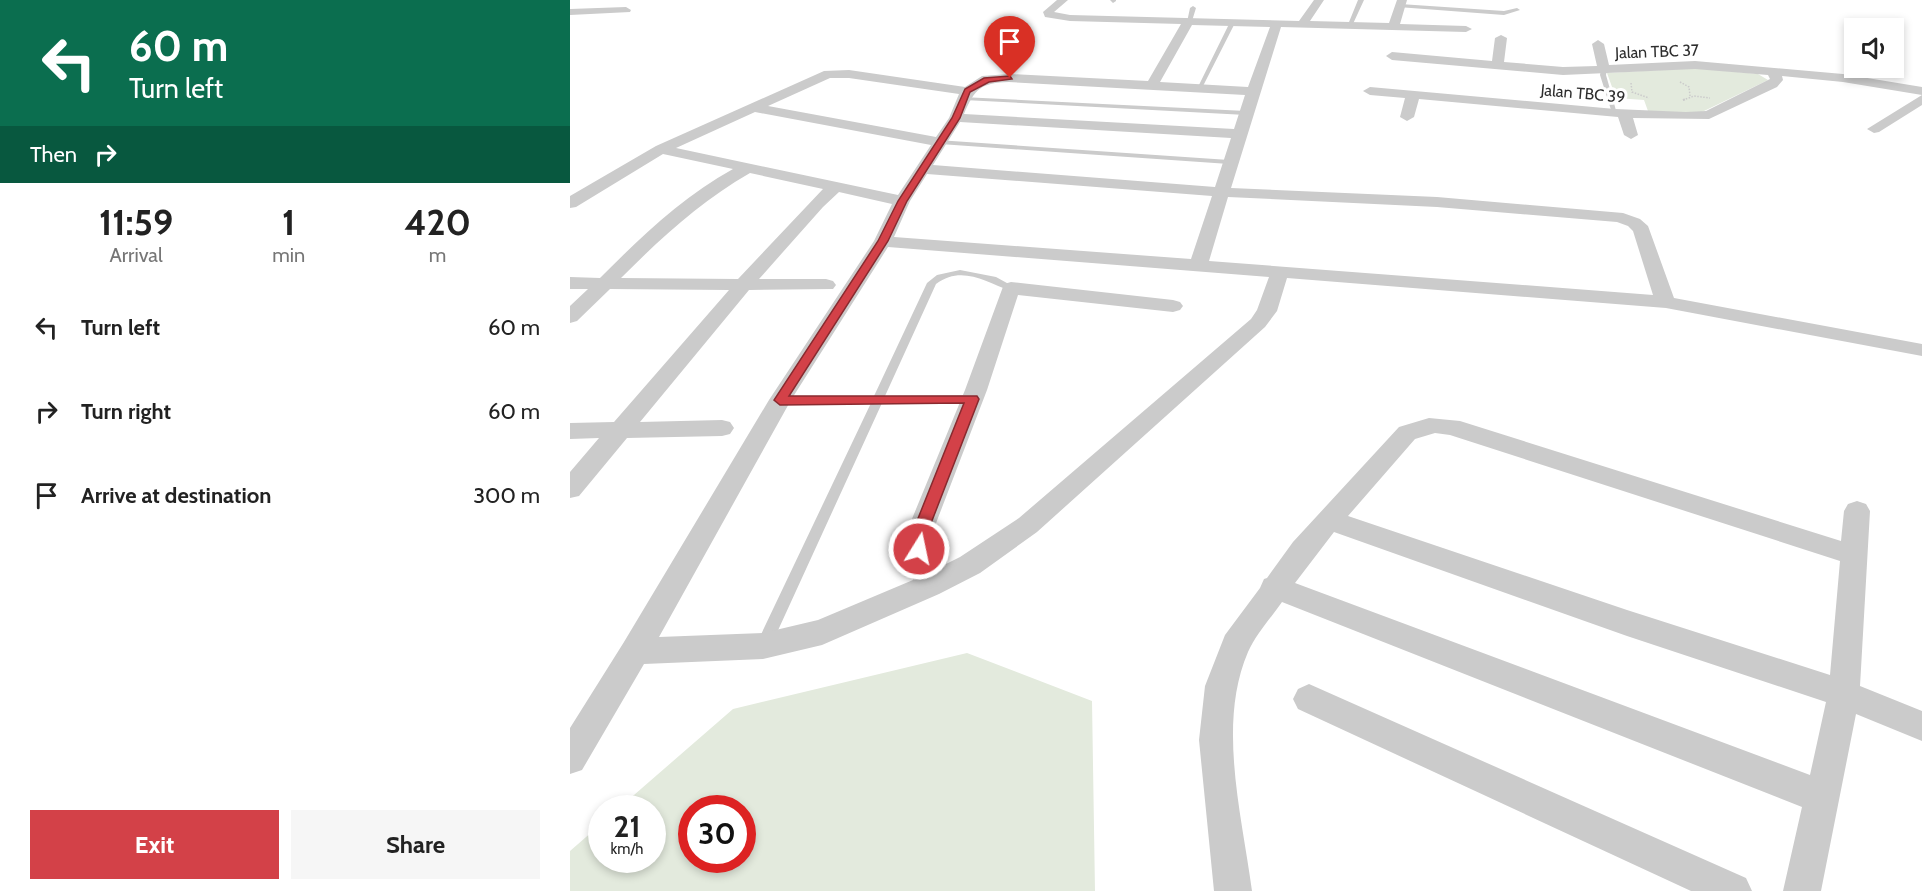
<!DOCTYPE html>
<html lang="en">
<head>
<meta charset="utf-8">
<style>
  :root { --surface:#fff; --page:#f6f6f6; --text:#222; --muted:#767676; --accent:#d34148 }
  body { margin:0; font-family:Cabin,sans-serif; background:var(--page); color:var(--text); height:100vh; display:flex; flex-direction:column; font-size:22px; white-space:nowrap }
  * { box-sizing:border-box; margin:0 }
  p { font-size:20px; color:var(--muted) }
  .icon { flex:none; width:33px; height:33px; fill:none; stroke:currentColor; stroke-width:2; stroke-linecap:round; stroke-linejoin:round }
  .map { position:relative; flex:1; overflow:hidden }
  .sheet { display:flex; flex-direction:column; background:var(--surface); width:570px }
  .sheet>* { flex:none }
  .top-card { background:#0b6e4f; color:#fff; overflow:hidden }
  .controls { position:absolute; left:1274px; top:18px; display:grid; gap:12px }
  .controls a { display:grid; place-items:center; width:60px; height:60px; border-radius:0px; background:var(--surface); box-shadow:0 3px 9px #0003; font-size:30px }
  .speed { position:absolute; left:18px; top:795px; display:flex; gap:12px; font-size:30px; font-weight:700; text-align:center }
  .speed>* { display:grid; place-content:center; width:78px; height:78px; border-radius:50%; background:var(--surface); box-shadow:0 3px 9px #0003; line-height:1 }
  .speed small { font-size:15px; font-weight:400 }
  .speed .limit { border:9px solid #d22; background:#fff; color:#111 }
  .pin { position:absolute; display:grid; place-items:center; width:51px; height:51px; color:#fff; margin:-62px -26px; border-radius:50% 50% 50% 0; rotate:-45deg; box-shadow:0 0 6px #0007 }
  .pin .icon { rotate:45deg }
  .me { position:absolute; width:66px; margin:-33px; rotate:10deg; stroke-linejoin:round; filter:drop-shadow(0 0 4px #0008) }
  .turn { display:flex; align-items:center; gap:21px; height:126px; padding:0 30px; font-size:27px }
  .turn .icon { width:78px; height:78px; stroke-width:2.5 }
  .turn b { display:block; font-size:42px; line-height:51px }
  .then { display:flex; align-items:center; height:57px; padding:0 30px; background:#0003; gap:12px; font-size:22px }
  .eta { display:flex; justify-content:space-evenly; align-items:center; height:102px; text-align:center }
  .eta b { font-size:36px; font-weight:700; line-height:42px }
  .action { display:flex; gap:12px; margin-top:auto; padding:12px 30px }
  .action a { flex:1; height:69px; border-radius:0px; background:var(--accent); color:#fff; font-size:24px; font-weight:700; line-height:69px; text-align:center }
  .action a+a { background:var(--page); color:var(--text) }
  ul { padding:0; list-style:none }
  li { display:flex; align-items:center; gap:18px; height:84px; padding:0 30px }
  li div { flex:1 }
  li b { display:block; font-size:22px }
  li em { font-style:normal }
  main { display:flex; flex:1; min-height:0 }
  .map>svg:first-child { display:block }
  .green { fill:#e3eadd; fill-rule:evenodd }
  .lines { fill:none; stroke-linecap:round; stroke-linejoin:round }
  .path-far1 { stroke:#cbcbcb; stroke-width:1.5; stroke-dasharray:1.5 1.5; stroke-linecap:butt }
  .path { stroke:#cbcbcb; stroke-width:2; stroke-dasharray:2 2; stroke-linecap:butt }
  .service { fill:#cbcbcb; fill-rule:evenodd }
  .minor { fill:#cbcbcb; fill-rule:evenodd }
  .route { fill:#d34148; stroke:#892a2f; stroke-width:1.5 }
  .labels { text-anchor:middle; stroke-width:6; stroke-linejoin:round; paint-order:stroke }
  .far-street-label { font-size:16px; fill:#2e2e2e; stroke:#fff }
</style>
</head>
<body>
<main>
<section class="sheet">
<div class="top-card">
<div class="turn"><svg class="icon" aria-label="left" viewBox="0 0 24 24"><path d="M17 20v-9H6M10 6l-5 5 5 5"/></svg><div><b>60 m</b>Turn left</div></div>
<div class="then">Then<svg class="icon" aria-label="right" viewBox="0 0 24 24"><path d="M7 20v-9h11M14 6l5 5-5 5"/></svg></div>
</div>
<div class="eta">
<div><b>11:59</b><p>Arrival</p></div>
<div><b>1</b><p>min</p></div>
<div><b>420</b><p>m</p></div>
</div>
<ul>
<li><svg class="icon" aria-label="left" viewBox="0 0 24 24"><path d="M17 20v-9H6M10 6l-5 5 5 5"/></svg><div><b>Turn left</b></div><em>60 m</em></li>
<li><svg class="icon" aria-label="right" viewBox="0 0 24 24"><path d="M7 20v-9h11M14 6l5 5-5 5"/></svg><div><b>Turn right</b></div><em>60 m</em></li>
<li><svg class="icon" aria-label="arrive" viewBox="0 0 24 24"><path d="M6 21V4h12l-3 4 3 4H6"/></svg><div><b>Arrive at destination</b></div><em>300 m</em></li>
</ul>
<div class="action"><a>Exit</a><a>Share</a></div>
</section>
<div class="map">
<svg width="1352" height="891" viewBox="0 0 1352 891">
  <rect width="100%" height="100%" fill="#fff"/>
  <path class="green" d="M1126 68 1188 74 1198 80 1132 112 1108 113 1078 111 1074 100 1046 98 1037 73Z
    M397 653 522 701 525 891H0V851L31 824 32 860H82V808H49L163 709ZM172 808V860H122V808Z"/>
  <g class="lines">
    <path class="path-far1" d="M1110 82 1119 87 1120 96
      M1061 83 1062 92 1079 98
      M1113 100 1124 96 1140 98"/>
    <path class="path" d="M1113 100 1116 99"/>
    <path class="service" d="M540 0H546V1L543 3Z
      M788 0H794L782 26 777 27Z
      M830 4 934 11 947 8 950 10 934 15 828 7Z
      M623 6 626 8 622 21 617 22 620 8Z
      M661 20 666 21 632 88 627 89Z
      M1034 67 1037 69 1036 75 1047 114 1042 113 1030 75 1031 69Z
      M392 97 676 111 679 113 676 115 394 100 392 99Z
      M367 140 659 160 663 162 659 164 370 144H367Z
      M390 270 426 277 446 288 441 291C415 282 392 265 366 284L315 396 402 395 408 399 402 403H312L199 650 194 652 189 650 186 645 301 403 210 404 204 400 210 396H304L357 283 367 275Z"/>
    <path class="minor" d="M487 0H498L484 12 500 15 729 21 744 0H754L740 21 819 23 827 0H837L830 24 896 26 902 29 896 32 711 27 661 188 867 197 1053 213 1070 219 1078 226 1104 298 1352 344V356L1096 308 717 278 707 311 695 327 467 532 410 573 369 594 252 645 193 659 74 664 12 770 0 774V728L54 642 199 400 304 241 322 204 269 192 253 207 189 279H256L263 281 266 285 263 289 179 290 70 422 152 420 160 422 164 428 160 434 152 436 57 438 9 496 0 498V472L29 438 0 439V423L44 422 159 290 40 289 7 321 0 323V306L18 289H0V277L30 278C71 237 112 197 163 169L93 154 6 207 0 208V196L86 146 254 71 279 70 395 87 412 76 439 74 578 81 611 24 500 21 475 17 473 12ZM622 25 700 27 678 87 590 82ZM260 78H279L389 94 379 118 366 137 198 106ZM439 82 675 95 664 129 394 114C405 88 411 83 439 82ZM185 112 361 145 328 195 106 148ZM390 122 661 138 645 187 363 165ZM180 173 253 189 168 279 51 278C91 238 131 201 180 173ZM357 174 642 196 621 259 324 237 340 201ZM658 197 867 207 1047 222 1058 226 1063 231 1083 295 639 261ZM318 247 699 277 687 310 681 319 449 518 390 557 368 568 363 549V531L417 390 448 295 603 312 610 310 613 306 610 302 603 300 441 282 434 284 395 390 337 531 335 549 343 580 248 620 193 633 89 637 221 400Z
      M56 7 61 10 60 12 0 15V9Z
      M931 35 937 38 934 62 993 67 1027 66 1022 44 1028 40 1034 44 1039 65 1125 61 1273 74 1352 87V95L1273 82 1212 76 1213 80 1207 87 1139 119 1063 118 1068 135 1061 139 1054 135 1048 117 849 99 844 117 837 121 830 117 835 98 800 95 793 91 800 87 1045 109 1116 112 1136 111 1200 79 1198 75 1125 69 993 75 822 60 816 56 822 52 922 61 925 38Z
      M1352 95V105L1309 132 1304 133 1297 129Z
      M859 418 890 421 1271 541 1274 511 1278 504 1287 501 1296 504 1300 511 1290 686 1352 711V741L1286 714 1251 891H1213L1232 807 712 602C701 618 686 634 678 652 647 724 672 815 682 891H644L629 740 635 686 655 635 690 588 694 579 697 578 723 542 829 427ZM865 433 880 435 1270 561 1260 675 1057 610 778 516 845 439ZM764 532 1057 636 1256 702 1240 775 725 583Z
      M739 684 1176 878 1182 891H1121L728 709 723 699 728 689Z"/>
  </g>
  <path class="route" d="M440 76 442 79 419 82 400 92 390 118 337 201 318 241 219 396H407L409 399 358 531 355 554H344L341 549 343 531 394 403 210 405 204 400 308 241 328 201 382 118 395 89 414 78Z"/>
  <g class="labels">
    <g class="far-street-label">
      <text transform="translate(1087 51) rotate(-2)" y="6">Jalan TBC 37</text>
      <text transform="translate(1013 93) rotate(5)" y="6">Jalan TBC 39</text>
    </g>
  </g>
</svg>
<div class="controls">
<a><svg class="icon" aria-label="sound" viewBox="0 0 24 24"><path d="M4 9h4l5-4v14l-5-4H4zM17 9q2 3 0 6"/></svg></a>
</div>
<div class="speed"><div>21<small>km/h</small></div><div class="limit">30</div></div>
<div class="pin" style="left:440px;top:78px;background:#d93025"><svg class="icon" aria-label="arrive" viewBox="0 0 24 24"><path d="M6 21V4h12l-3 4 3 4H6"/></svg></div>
<svg class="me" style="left:349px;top:549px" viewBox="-20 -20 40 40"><circle r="17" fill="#d34148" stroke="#fff" stroke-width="3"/><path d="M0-11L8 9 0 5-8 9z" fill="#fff"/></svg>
</div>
</main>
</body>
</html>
